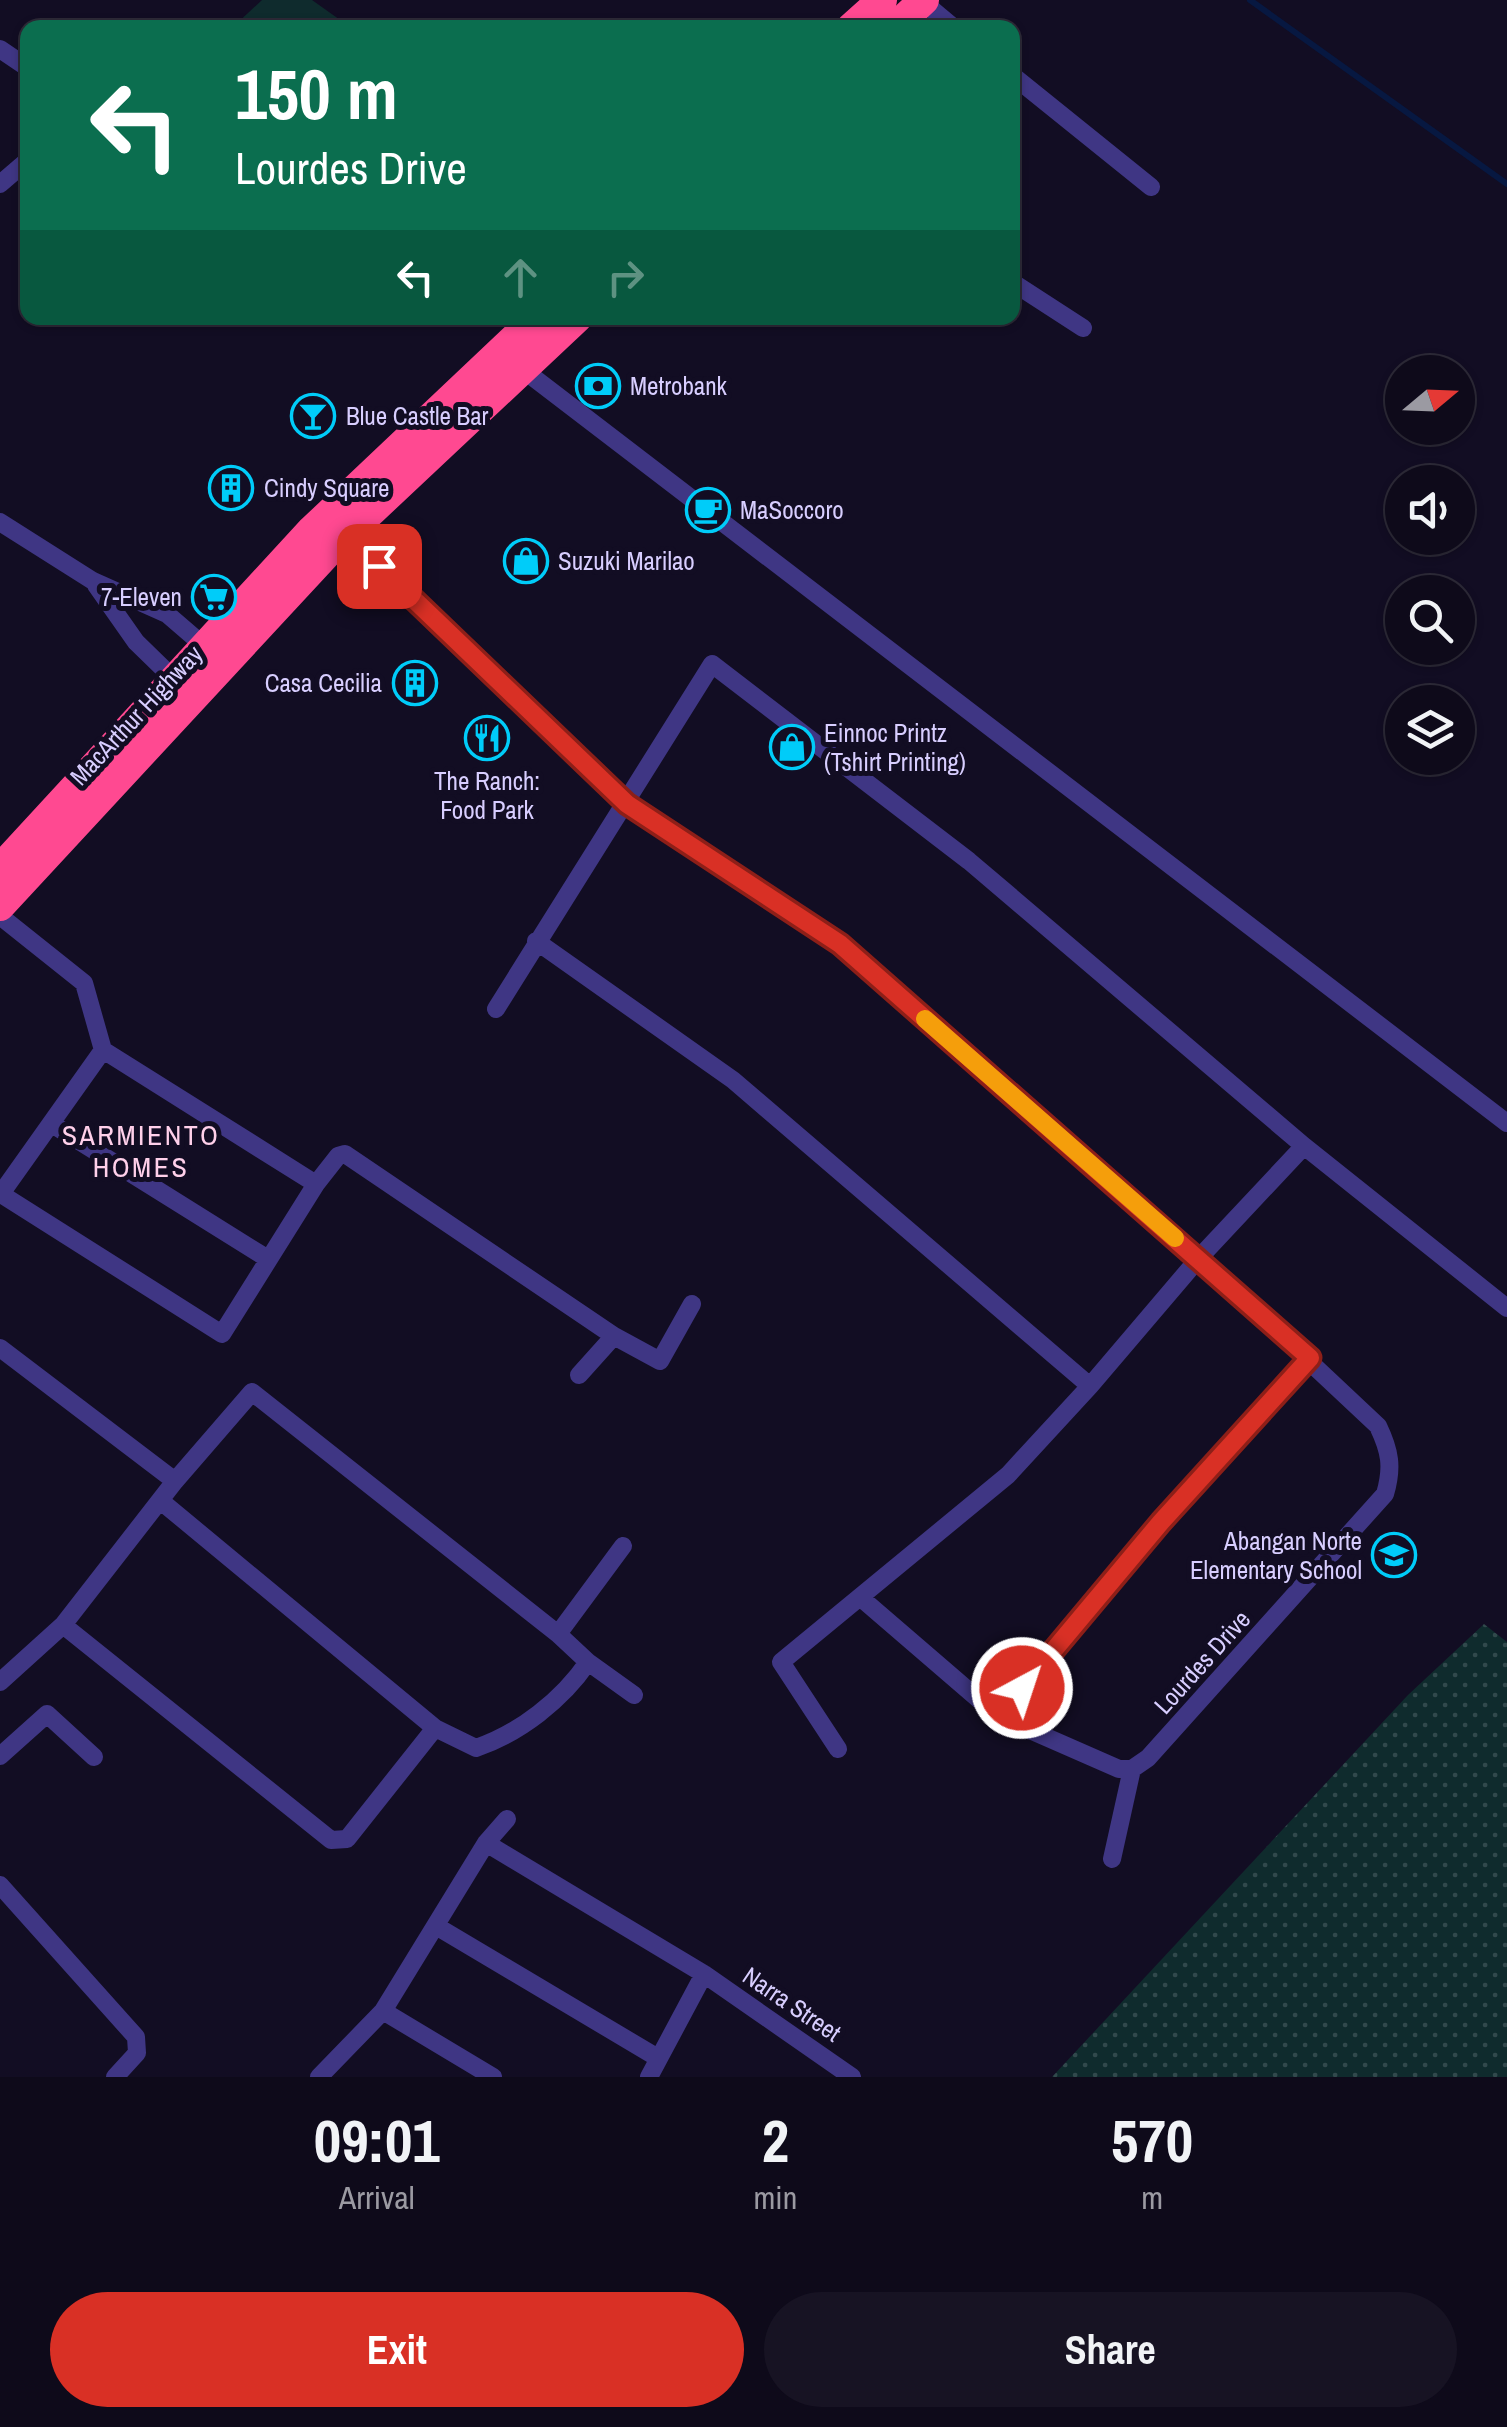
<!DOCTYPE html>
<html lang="en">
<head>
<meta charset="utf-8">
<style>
  :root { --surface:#0e0a1a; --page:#171323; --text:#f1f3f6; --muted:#9b9aa2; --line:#2e2b39; --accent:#d93025 }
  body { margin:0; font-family:"Archivo Narrow",sans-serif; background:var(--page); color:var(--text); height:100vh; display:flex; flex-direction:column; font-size:38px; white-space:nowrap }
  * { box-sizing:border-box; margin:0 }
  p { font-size:32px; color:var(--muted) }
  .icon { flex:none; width:55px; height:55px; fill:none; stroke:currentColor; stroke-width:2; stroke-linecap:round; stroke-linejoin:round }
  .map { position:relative; height:2077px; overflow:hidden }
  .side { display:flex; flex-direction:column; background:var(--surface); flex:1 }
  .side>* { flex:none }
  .hud { position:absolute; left:20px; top:20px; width:1000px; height:305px; border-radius:20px; box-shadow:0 2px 8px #0004,0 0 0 2px var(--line); background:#0b6e4f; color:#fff; overflow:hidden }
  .needle { width:65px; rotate:71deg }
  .buttons { position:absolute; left:1385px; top:355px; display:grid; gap:20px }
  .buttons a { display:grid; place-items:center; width:90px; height:90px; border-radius:50%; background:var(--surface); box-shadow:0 2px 8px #0004,0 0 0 2px var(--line); font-size:50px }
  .pin { position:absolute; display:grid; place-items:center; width:85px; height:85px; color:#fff; margin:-42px; border-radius:20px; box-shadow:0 5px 15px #0006 }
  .me { position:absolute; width:110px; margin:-55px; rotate:40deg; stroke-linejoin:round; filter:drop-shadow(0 0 8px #0008) }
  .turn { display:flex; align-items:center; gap:35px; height:210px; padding:0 50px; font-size:45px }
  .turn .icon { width:130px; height:130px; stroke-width:2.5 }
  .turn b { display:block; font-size:70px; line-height:85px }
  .lanes { display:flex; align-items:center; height:95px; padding:0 50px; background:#0003; justify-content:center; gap:50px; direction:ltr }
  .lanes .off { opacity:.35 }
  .eta { display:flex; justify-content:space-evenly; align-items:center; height:170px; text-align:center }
  .eta b { font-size:60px; font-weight:700; line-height:70px }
  .action { display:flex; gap:20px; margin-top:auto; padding:20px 50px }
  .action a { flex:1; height:115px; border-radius:60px; background:var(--accent); color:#fff; font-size:40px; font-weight:700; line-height:115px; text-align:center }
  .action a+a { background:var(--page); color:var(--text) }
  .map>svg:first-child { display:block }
  .grass { fill:url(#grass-dots) }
  .pitch { fill:#0f2b2d }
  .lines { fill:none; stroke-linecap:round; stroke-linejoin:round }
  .stream { stroke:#071841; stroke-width:6 }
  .street { stroke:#3f3684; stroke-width:18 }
  .highway { stroke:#ff4991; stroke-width:30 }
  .route-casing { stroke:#8d1f18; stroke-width:25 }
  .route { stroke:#d93025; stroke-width:18 }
  .slow { stroke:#f59e0b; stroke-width:18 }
  .labels { text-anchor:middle; stroke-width:10; stroke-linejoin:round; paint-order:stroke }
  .poi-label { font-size:25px; fill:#d8ceff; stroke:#120d23; text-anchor:start }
  .street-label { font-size:25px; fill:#d8ceff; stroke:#120d23 }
  .neighbourhood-label { font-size:28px; letter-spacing:2.5px; fill:#ffd0ea; stroke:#120d23 }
</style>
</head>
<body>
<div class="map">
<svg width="1507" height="2077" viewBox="0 0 1507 2077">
  <defs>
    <pattern id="grass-dots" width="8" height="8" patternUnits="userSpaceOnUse" patternTransform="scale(2.5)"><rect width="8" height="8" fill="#0f2b2d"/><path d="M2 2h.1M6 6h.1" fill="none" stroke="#31494c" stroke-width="1.8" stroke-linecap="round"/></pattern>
  </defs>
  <rect width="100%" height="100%" fill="#120d23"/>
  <path class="grass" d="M1484 1624 1507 1642V2077H1052L1408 1695Z"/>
  <path class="pitch" d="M262 0H312L350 27H233Z"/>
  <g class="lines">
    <path class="stream" d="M1250 0 1507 184"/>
    <path class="street" d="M922 1 954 28
      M0 49 28 68
      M1012 75 1151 187
      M0 184 28 160
      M1012 282 1083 328
      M521 368 1507 1123
      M0 522 93 581 167 614 203 645
      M346 534 627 804 840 945 1199 1258 1378 1426C1390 1451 1393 1467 1385 1494L1148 1758 1132 1769
      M96 585 136 642 174 679
      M0 916 84 983 103 1050 0 1195
      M536 941 733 1080 1090 1386 1008 1475 781 1662 838 1749
      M496 1009 712 664 969 861 1304 1146 1199 1258 1090 1386
      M52 1124 268 1259
      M1304 1146 1507 1308
      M316 1184 338 1156 345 1154 614 1336 579 1375
      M1 1194 222 1334 316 1184 103 1050
      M614 1336 660 1361 692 1304
      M0 1348 175 1481 63 1625 0 1682
      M175 1481 252 1392 558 1634 623 1546
      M861 1598 998 1716 1119 1769H1132
      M63 1625 331 1840 347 1839 435 1728 162 1502
      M588 1662 634 1695
      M998 1716 1161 1522 1310 1359
      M435 1728 476 1748C520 1733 562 1700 588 1662L558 1634
      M0 1756 47 1714 94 1757
      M486 1843 704 1974 852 2077
      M1112 1859 1132 1769
      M0 1885 136 2037 137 2053 115 2077
      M436 1926 658 2058
      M383 2011 493 2077
      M319 2077 383 2011 486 1843 507 1819
      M649 2077 704 1974"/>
    <path class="highway" d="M851 28 882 0
      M894 28 924 0
      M0 869 311 531 536 318
      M0 906 330 550 577 318"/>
  </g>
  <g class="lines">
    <defs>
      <path id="route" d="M379 566 627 804 840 944 1310 1358 1161 1522 1022 1688"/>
    </defs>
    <use href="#route" class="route-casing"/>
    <use href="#route" class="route"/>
    <path class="slow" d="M925 1019 1175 1238"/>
  </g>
  <defs>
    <symbol id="bank-ring" viewBox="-11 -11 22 22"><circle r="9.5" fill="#120d23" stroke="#00ccf9" stroke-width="1.5"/><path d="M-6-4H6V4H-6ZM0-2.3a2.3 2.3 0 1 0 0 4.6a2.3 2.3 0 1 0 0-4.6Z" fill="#00ccf9"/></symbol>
    <symbol id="bar-ring" viewBox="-11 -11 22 22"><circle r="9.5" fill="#120d23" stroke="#00ccf9" stroke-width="1.5"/><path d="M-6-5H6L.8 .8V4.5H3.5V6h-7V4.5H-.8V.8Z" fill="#00ccf9"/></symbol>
    <symbol id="building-ring" viewBox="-11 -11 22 22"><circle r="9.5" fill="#120d23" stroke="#00ccf9" stroke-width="1.5"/><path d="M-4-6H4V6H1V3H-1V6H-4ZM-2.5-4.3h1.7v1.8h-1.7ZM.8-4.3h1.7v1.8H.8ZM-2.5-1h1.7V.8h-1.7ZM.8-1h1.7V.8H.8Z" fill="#00ccf9"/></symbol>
    <symbol id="cafe-ring" viewBox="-11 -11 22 22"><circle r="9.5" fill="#120d23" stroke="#00ccf9" stroke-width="1.5"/><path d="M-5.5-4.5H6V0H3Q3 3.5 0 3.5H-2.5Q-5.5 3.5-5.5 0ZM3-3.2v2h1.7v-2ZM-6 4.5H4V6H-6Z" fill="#00ccf9"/></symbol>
    <symbol id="shop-ring" viewBox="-11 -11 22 22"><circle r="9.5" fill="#120d23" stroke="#00ccf9" stroke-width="1.5"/><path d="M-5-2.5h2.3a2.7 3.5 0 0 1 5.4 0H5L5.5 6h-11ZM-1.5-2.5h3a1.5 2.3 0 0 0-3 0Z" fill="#00ccf9"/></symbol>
    <symbol id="supermarket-ring" viewBox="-11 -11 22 22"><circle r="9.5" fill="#120d23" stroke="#00ccf9" stroke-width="1.5"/><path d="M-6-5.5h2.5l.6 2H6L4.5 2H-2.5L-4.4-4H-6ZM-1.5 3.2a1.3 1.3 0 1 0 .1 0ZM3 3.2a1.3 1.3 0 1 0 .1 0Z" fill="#00ccf9"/></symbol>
    <symbol id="restaurant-ring" viewBox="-11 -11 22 22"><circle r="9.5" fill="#120d23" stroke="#00ccf9" stroke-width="1.5"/><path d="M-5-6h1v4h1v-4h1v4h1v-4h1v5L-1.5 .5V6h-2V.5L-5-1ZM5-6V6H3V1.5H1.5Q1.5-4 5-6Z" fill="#00ccf9"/></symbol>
    <symbol id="school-ring" viewBox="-11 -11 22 22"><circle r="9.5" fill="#120d23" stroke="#00ccf9" stroke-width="1.5"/><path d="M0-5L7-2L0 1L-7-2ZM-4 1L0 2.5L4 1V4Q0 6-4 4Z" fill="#00ccf9"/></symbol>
  </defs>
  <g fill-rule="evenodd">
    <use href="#bank-ring" x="573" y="361" width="50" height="50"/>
    <use href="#bar-ring" x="288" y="391" width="50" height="50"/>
    <use href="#building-ring" x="206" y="463" width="50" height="50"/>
    <use href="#cafe-ring" x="683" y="485" width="50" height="50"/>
    <use href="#shop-ring" x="501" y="536" width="50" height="50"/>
    <use href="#supermarket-ring" x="189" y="572" width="50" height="50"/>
    <use href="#building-ring" x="390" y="658" width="50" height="50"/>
    <use href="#restaurant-ring" x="462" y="713" width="50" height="50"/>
    <use href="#shop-ring" x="767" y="722" width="50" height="50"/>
    <use href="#school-ring" x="1369" y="1530" width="50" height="50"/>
  </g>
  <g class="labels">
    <g class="poi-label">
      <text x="630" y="395">Metrobank</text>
      <text x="346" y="425">Blue Castle Bar</text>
      <text x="264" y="497">Cindy Square</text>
      <text x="740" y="519">MaSoccoro</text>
      <text x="558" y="570">Suzuki Marilao</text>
      <text x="182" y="606" text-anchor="end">7-Eleven</text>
      <text x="382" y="692" text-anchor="end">Casa Cecilia</text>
      <text x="824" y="742">Einnoc Printz<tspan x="824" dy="29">(Tshirt Printing)</tspan></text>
      <text x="487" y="790" text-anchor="middle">The Ranch:<tspan x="487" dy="29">Food Park</tspan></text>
      <text x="1362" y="1550" text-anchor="end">Abangan Norte<tspan x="1362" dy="29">Elementary School</tspan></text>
    </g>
    <g class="street-label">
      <text transform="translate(136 715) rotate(-47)" y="9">MacArthur Highway</text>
      <text transform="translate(1202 1662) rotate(-48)" y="9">Lourdes Drive</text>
      <text transform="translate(792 2004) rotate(34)" y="9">Narra Street</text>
    </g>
    <g class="neighbourhood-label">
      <text x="141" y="1145">SARMIENTO<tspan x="141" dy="32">HOMES</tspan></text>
    </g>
  </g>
</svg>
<div class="buttons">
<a><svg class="needle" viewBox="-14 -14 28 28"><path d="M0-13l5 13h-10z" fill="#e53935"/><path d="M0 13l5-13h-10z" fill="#9b9aa2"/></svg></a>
<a><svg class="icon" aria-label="sound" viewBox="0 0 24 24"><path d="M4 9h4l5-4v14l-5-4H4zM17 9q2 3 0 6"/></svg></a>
<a><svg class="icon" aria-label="search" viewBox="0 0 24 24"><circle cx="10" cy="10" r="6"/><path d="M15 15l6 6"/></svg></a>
<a><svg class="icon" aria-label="layers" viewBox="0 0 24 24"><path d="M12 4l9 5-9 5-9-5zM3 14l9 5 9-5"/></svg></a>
</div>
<div class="pin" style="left:379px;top:566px;background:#d93025"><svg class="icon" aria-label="arrive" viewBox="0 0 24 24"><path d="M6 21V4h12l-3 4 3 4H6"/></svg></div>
<svg class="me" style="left:1022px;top:1688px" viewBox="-20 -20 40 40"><circle r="17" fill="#d93025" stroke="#fff" stroke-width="3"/><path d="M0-11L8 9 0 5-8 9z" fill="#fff"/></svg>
<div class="hud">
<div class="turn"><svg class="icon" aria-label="left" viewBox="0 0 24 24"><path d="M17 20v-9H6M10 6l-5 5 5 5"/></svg><div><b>150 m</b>Lourdes Drive</div></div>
<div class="lanes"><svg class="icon" aria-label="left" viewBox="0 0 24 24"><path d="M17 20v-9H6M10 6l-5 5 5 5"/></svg><svg class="icon off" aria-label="ahead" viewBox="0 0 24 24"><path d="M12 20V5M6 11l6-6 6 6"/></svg><svg class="icon off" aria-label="right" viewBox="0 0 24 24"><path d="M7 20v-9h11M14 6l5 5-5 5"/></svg></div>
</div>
</div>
<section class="side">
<div class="eta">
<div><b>09:01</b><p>Arrival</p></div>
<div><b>2</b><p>min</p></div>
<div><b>570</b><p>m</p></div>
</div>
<div class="action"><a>Exit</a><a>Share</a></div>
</section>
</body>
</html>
